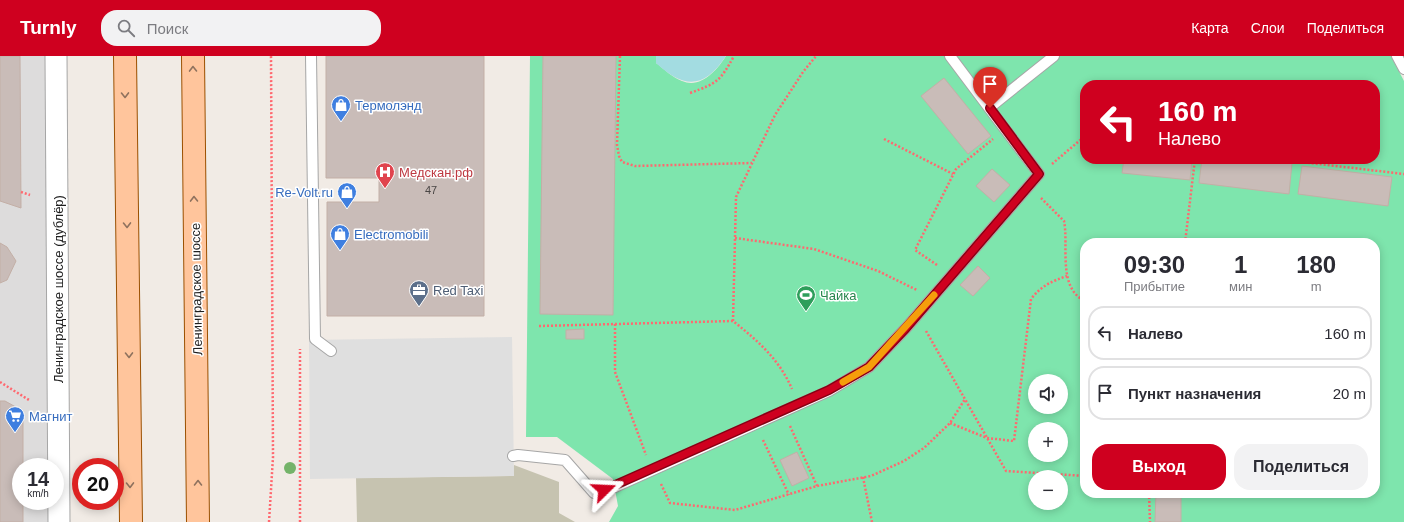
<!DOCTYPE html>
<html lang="ru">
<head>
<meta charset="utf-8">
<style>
  :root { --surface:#fff; --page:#f2f2f3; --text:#2b2b33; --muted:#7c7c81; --line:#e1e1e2; --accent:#cf001f }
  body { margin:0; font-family:Arial,sans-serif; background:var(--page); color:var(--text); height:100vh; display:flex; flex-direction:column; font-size:15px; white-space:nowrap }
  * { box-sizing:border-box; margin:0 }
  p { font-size:13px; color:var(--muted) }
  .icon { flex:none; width:22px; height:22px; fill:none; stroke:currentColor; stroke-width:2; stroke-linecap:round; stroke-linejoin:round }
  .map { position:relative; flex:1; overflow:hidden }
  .sheet { position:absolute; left:1080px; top:182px; width:300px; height:260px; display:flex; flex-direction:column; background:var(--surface); border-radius:16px; box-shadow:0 2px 10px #0003 }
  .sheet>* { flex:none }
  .guide { position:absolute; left:1080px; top:24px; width:300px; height:84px; border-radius:16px; box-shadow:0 2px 10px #0003; background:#cf001f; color:#fff; overflow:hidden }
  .controls { position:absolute; left:1028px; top:318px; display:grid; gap:8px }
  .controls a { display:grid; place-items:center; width:40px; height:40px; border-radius:50%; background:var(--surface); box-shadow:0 2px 10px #0003; font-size:20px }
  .speed { position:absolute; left:12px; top:402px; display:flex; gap:8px; font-size:20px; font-weight:700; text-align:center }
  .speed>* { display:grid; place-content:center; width:52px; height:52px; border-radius:50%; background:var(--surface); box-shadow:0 2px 10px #0003; line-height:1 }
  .speed small { font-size:10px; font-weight:400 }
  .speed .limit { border:6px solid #d22; background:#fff; color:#111 }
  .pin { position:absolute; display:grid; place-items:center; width:34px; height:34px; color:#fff; margin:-41px -17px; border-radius:50% 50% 50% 0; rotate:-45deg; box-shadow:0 0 4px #0007 }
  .pin .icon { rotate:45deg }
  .me { position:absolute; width:44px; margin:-22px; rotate:69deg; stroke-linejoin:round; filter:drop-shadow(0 0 3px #0008) }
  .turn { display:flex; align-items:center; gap:14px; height:84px; padding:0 12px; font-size:18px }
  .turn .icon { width:52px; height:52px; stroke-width:2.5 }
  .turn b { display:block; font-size:28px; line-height:34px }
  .eta { display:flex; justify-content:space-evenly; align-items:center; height:68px; text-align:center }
  .eta b { font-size:24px; font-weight:800; line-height:28px }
  .cta { display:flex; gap:8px; margin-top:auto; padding:8px 12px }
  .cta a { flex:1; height:46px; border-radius:16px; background:var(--accent); color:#fff; font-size:16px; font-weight:800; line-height:46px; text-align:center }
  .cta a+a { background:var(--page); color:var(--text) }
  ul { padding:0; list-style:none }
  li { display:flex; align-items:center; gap:12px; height:54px; margin:0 8px 6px; padding:0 4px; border:2px solid var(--line); border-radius:16px }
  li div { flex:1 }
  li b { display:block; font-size:15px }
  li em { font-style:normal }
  header { display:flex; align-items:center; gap:24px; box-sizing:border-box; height:56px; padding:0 20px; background:var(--accent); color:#fff }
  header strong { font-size:19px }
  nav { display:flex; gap:22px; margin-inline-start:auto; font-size:14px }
  .search { width:280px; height:36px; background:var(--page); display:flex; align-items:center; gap:10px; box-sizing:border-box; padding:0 14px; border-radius:16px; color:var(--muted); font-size:15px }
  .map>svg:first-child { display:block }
  .residential { fill:#dddcdc }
  .construction { fill:#c6c3b0 }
  .pitch { fill:#7ee5ad; fill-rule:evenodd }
  .parking { fill:#dfdfdf }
  .water { fill:#a3dce1 }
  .building { fill:#c9bcb8; stroke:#c3afa6 }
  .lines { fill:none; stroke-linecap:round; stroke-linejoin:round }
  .lane-casing { stroke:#a6a6a6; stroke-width:12 }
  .street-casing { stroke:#a6a6a6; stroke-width:23 }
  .primary-casing { stroke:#9b5000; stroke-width:24 }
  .path { stroke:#ff686f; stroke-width:2.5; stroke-dasharray:2 2; stroke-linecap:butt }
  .lane { stroke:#fff; stroke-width:10 }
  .street { stroke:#fff; stroke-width:21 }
  .primary { stroke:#ffc59c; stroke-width:22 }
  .tree { fill:#74b369 }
  .oneway { stroke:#8f725e }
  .route-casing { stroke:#870014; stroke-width:10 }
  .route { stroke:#cf001f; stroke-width:7 }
  .slow { stroke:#f59e0b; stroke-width:7 }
  .labels { text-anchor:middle; stroke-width:3; stroke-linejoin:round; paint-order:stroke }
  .number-label { font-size:11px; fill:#4a4645 }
  .shop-label { font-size:13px; fill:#366cbe; stroke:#fff; text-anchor:start }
  .health-label { font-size:13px; fill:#be3a42; stroke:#fff; text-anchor:start }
  .street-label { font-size:13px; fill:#1f1f1f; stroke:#fff }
  .service-label { font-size:13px; fill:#4e5e75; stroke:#fff; text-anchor:start }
  .leisure-label { font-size:13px; fill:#27864d; stroke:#fff; text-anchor:start }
</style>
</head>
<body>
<header>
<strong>Turnly</strong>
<div class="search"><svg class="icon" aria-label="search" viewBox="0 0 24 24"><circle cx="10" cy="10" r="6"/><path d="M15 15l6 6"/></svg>Поиск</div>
<nav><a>Карта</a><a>Слои</a><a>Поделиться</a></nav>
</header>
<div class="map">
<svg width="1404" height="466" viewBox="0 0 1404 466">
  <rect width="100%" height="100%" fill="#f1ebe5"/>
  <path class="residential" d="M0 0H47L48 411H21V445H48V466H0Z"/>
  <path class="construction" d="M514 409 559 426V457L575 466H357L356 422 513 420Z"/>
  <path class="pitch" d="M530 0H656V7C664 13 673 22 682 25 701 33 717 14 726 0H1391L1404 25V466H609L618 450 613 423 557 381H526ZM1085 29H1375V103H1085ZM1085 187H1375V437H1085ZM1035 325H1061V351H1035ZM1035 373H1061V399H1035ZM1035 421H1061V447H1035Z"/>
  <path class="parking" d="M512 281 514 420 310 423 309 284Z"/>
  <path class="water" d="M656 0H726C704 33 684 33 656 7Z"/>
  <path class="building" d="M0 0H20L21 152 0 145Z
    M326 0H484V260H327V146H379V122H326Z
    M543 0H616L613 259 540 258Z
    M944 22 991 80 968 98 921 40Z
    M1124 103H1192L1190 124 1122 117Z
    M1202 103H1261L1292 107 1289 138 1199 127Z
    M1302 110 1392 121 1388 150 1298 138Z
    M992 113 1010 129 994 146 976 130Z
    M0 187 7 191 16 205 7 224 0 227Z
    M978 210 990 222 973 240 960 229Z
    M584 273V283H566V274Z
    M0 345H5L23 355V411H21V445H23V466H0Z
    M797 396 809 422 792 430 780 404Z
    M1156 437H1181V466H1155Z"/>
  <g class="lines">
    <defs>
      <path id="lane" d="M311 0 315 283 331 295
        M950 0 989 52
        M1397 0 1404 13
        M513 400 518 399 565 404 594 437 615 431 829 335 869 311 906 272 1039 118 989 52 1054 0"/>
      <path id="street" d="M56 0 59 466"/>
      <path id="primary" d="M125 0 131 466
        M193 0 198 466"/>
    </defs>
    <use href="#lane" class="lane-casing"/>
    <use href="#street" class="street-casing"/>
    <use href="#primary" class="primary-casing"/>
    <path class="path" d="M620 0 617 89 619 100 622 106 635 110 752 107
      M690 37C718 27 720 25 734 0
      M884 83 953 118
      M1276 103 1404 118
      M1052 108 1085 80
      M21 136 30 139
      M1041 142 1064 165C1069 189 1057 232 1085 245
      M735 182 814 193 878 215 917 234
      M1185 187 1195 103
      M937 209 915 194 956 113 993 83
      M733 265 736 141 775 59 803 16 816 0
      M615 268V316L646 399
      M539 270 733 265C758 285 779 303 792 333
      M926 275 1006 415 1085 420
      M0 326 29 344
      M950 367 987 382 1014 385 1031 243C1041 230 1052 225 1067 220
      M790 370 817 430
      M763 384 789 439
      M863 421 872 466
      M661 428 670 447 735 454 817 430 871 420 904 405 924 392 950 367 965 343
      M1149 437 1150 466
      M269 466 273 401 271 0
      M300 466V293"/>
    <use href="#lane" class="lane"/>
    <use href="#street" class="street"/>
    <use href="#primary" class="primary"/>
  </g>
  <circle class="tree" cx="290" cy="412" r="6"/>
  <defs><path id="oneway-chevron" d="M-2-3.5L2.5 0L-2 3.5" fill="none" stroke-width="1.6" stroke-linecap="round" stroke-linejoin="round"/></defs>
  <g class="oneway">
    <use href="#oneway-chevron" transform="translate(193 13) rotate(-91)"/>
    <use href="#oneway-chevron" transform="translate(125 39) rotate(89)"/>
    <use href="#oneway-chevron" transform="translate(194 143) rotate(-91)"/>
    <use href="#oneway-chevron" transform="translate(127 169) rotate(89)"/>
    <use href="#oneway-chevron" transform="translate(129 299) rotate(89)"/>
    <use href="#oneway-chevron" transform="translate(198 427) rotate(-90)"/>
    <use href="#oneway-chevron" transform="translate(130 429) rotate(89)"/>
  </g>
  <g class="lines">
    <defs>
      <path id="route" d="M604 434 829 334 869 311 906 272 1039 118 990 52"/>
    </defs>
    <use href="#route" class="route-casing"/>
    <use href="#route" class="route"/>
    <path class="slow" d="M843 326 869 311 934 239"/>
  </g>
  <defs>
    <symbol id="shop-pin" viewBox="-11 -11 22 30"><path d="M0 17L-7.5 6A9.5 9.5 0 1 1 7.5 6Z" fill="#3f7fe0" stroke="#fff"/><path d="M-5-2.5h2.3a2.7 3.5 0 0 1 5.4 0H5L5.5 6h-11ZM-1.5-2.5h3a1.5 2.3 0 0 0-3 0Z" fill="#fff"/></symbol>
    <symbol id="hospital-pin" viewBox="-11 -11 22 30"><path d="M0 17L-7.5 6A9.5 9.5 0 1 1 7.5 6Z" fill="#e0444e" stroke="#fff"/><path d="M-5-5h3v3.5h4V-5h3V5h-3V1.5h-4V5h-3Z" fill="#fff"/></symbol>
    <symbol id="office-pin" viewBox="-11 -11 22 30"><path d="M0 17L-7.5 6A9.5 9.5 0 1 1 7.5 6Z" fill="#5c6f8a" stroke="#fff"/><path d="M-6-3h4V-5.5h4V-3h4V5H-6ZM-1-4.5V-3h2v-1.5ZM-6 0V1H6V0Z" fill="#fff"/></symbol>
    <symbol id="stadium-pin" viewBox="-11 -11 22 30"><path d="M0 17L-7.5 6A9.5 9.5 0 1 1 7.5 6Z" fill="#2e9e5b" stroke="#fff"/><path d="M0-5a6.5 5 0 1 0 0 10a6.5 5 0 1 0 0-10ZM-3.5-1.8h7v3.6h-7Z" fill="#fff"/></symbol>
    <symbol id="supermarket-pin" viewBox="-11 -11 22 30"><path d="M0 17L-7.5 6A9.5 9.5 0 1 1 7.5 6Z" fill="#3f7fe0" stroke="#fff"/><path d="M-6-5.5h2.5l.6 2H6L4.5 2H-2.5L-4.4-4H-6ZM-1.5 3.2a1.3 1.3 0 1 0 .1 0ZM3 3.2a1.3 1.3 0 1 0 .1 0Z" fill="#fff"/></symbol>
  </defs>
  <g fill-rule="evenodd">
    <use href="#shop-pin" x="330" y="38" width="22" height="30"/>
    <use href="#hospital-pin" x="374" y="105" width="22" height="30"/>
    <use href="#shop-pin" x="336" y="125" width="22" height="30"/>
    <use href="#shop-pin" x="329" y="167" width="22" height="30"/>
    <use href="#office-pin" x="408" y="223" width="22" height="30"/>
    <use href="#stadium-pin" x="795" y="228" width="22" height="30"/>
    <use href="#supermarket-pin" x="4" y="349" width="22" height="30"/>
  </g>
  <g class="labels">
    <g class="number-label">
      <text x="431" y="138">47</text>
    </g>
    <g class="shop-label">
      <text x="355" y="54">Термолэнд</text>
      <text x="333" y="141" text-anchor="end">Re-Volt.ru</text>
      <text x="354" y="183">Electromobili</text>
      <text x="29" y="365">Магнит</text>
    </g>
    <g class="health-label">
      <text x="399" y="121">Медскан.рф</text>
    </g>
    <g class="street-label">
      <text transform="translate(58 233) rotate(-90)" y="5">Ленинградское шоссе (дублёр)</text>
      <text transform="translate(196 233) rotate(-91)" y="5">Ленинградское шоссе</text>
    </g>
    <g class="service-label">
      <text x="433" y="239">Red Taxi</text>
    </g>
    <g class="leisure-label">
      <text x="820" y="244">Чайка</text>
    </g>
  </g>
</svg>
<div class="controls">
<a><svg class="icon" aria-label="sound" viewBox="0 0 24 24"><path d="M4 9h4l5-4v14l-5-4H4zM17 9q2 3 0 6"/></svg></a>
<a>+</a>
<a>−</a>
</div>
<div class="speed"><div>14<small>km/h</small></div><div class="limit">20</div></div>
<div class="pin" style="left:990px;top:52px;background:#d93025"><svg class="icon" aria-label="arrive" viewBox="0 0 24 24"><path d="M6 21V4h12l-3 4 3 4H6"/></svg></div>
<svg class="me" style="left:604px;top:434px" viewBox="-20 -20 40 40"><path d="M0-17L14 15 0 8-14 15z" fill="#cf001f" stroke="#fff" stroke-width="4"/></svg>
<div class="guide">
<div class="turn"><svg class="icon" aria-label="left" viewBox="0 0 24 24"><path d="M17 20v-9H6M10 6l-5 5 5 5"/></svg><div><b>160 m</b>Налево</div></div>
</div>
<section class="sheet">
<div class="eta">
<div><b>09:30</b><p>Прибытие</p></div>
<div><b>1</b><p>мин</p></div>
<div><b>180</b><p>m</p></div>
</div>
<ul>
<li><svg class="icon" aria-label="left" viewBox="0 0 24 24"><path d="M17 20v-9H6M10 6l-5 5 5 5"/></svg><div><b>Налево</b></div><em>160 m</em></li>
<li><svg class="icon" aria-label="arrive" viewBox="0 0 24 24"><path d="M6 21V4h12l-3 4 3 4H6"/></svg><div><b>Пункт назначения</b></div><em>20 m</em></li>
</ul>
<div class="cta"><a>Выход</a><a>Поделиться</a></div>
</section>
</div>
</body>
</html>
